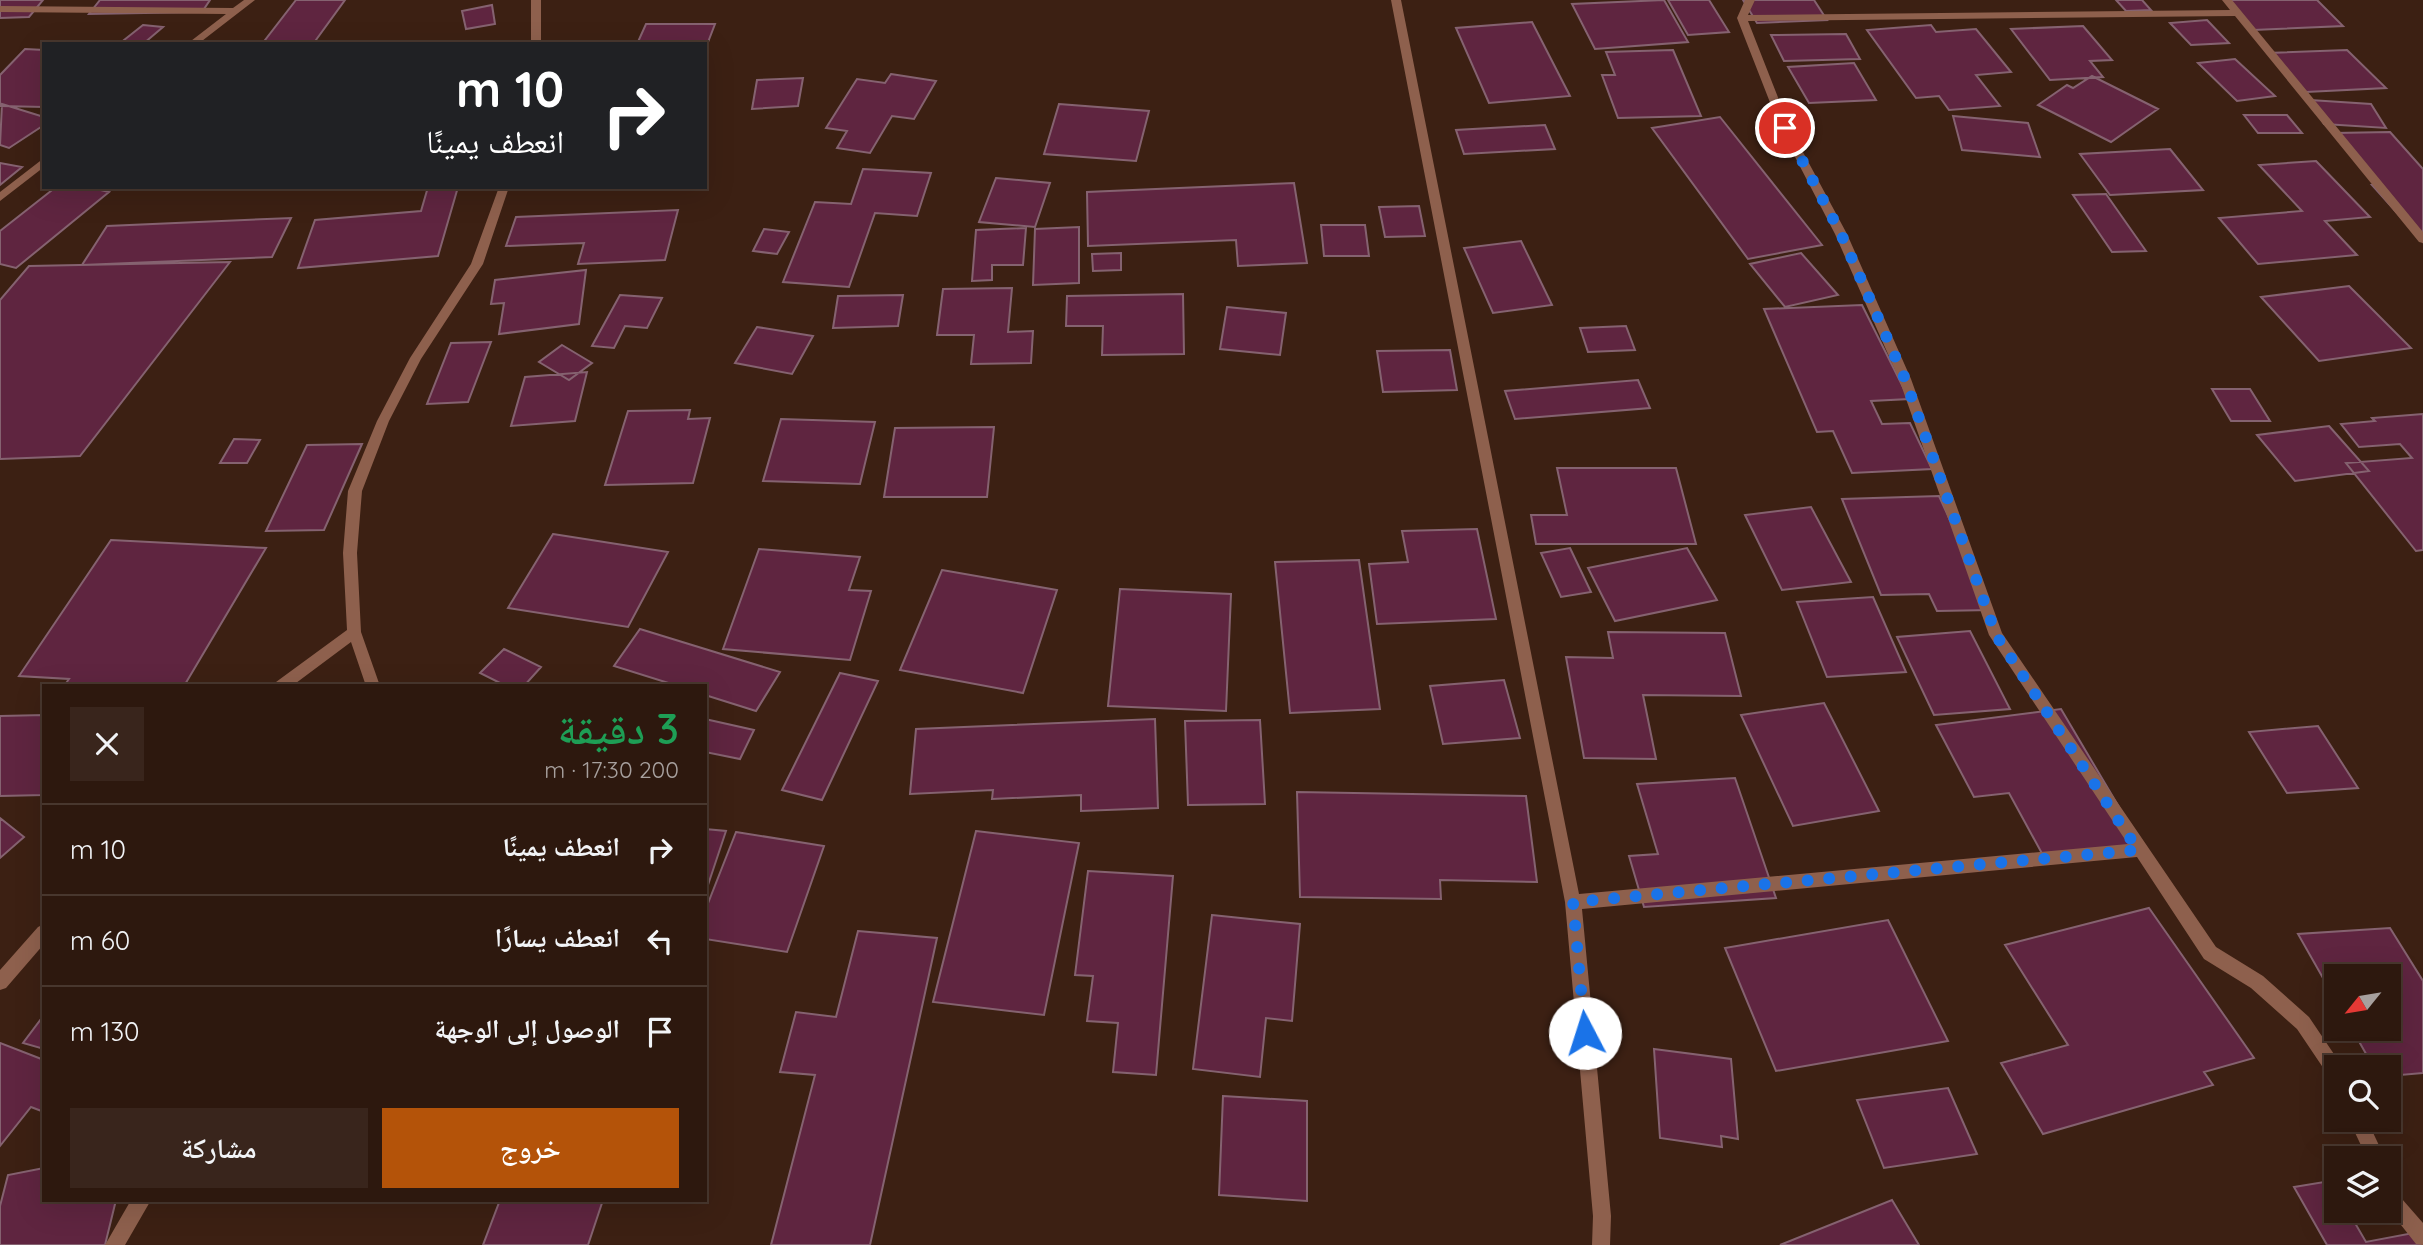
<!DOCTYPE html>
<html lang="ar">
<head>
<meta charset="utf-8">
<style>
  :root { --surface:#2d180e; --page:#39251c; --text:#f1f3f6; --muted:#a7a09e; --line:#48372e; --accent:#b45309 }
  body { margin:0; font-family:Quicksand,"Noto Naskh Arabic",sans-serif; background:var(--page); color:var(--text); direction:rtl; height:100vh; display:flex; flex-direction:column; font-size:26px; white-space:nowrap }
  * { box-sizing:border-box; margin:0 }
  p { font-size:23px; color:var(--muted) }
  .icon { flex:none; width:38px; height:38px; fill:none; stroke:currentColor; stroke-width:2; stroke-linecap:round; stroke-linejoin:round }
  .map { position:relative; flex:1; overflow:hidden; direction:ltr }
  .sheet { position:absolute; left:42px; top:684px; width:665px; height:518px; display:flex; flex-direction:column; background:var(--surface); border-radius:0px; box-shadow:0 7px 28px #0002,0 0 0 2px var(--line); direction:rtl }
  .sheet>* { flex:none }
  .guide { position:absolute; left:42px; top:42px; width:665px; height:147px; border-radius:0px; box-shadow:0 7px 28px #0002,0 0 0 2px var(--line); direction:rtl; background:#202124; color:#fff; overflow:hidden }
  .needle { width:46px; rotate:240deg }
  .controls { position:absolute; left:2324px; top:964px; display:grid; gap:14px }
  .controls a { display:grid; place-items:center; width:77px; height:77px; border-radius:0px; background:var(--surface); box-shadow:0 7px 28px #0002,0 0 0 2px var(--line); font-size:35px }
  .pin { position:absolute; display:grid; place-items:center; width:60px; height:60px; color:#fff; margin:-30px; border:4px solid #fff; border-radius:50%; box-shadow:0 2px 7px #0007 }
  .me { position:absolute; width:77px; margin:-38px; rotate:355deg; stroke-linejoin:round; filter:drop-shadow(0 0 5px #0008) }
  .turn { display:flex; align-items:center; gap:24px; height:147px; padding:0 28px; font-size:32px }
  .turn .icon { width:91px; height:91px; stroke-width:2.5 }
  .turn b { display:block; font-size:49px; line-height:60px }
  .round { display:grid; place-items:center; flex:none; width:74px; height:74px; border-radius:0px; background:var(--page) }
  .overview { display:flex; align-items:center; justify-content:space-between; height:119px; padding:0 28px }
  h1 { font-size:42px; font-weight:600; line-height:52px; color:#1e9e55 }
  .button { display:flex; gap:14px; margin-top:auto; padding:14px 28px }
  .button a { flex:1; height:80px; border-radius:0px; background:var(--accent); color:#fff; font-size:28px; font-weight:600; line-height:80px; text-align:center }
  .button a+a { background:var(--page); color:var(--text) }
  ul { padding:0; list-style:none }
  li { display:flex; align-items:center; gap:21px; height:91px; padding:0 28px; border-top:2px solid var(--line) }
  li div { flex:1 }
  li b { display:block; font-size:26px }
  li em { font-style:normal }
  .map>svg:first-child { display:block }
  .building { fill:#5f2540; stroke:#856270; stroke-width:2 }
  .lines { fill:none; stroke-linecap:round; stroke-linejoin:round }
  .street { fill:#8e604d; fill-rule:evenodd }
  .route { stroke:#1a73e8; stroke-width:12; stroke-dasharray:0 21.6 }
</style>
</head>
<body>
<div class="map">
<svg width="2423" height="1245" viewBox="0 0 2423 1245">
  <rect width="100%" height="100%" fill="#3c2013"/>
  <path class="building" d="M0 0H43L29 17 0 18Z
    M100 0H210L202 12 89 14Z
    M296 0H345L313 44H262Z
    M1664 0 1688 42 1595 49 1572 4Z
    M1668 0H1709L1729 32 1688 35Z
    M1743 0H1814L1827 20 1757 23Z
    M2116 0H2142L2151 10 2126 11Z
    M2224 0H2317L2343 26 2253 30Z
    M492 5 495 24 466 29 462 11Z
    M2207 20 2229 43 2191 45 2170 23Z
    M1532 22 1570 96 1489 103 1456 28Z
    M646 24H715L705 50V44H637Z
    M143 25 163 27 143 44H119Z
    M1931 25 1936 32 1976 29 2011 72 1976 75 2000 106 1949 110 1939 96 1916 98 1867 30Z
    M2083 26 2112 60 2090 61 2103 77 2050 80 2011 29Z
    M1846 34 1860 59 1784 61 1771 35Z
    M25 49 44 50V107L0 106V75Z
    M1673 50 1701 116 1618 118 1602 75H1615L1606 52Z
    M2347 50 2386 88 2306 92 2269 53Z
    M2235 59 2275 96 2237 101 2198 63Z
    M1854 63 1876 100 1809 103 1788 67Z
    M891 74 936 81 914 119 892 116 870 153 837 148 847 131 826 128 857 79 885 83Z
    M2092 76 2158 109 2111 142 2038 105 2067 85 2073 88Z
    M803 78 798 106 752 109 757 80Z
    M2310 100 2371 104 2386 128 2324 124Z
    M2 104 44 117V125L9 148 0 145Z
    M1059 104 1149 111 1136 161 1044 154Z
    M2244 115H2287L2302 133H2258Z
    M1953 116 2028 123 2040 157 1962 150Z
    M1720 117 1822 245 1748 259 1652 128Z
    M1545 125 1555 149 1464 154 1456 130Z
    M2390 132 2423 169V242L2372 185H2380L2335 133Z
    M2170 149 2203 190 2110 195 2080 154Z
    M2316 161 2370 217 2325 221 2357 255 2258 264 2219 218 2302 211 2259 165Z
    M0 163 22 167 0 185Z
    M863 169 931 173 917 216 875 213 849 287 783 282 815 202 851 204Z
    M996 178 1050 183 1035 227 979 222Z
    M1294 183 1307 263 1238 266 1236 240 1088 246 1087 192Z
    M56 187H88L109 192 16 268 0 264V231Z
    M428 187H458L438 256 298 268 315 220 421 211Z
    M2106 194 2146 251 2112 252 2073 195Z
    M1419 206 1425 236 1385 237 1379 207Z
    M678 210 665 260 578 264 584 243 506 246 516 217Z
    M291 218 272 257 82 265 107 226Z
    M1321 225H1365L1369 256H1324Z
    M1079 227V283L1033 285 1035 229Z
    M1026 228 1023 265H992V280L972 281 976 230Z
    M764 229 789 232 777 254 753 251Z
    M1521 241 1552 305 1493 313 1464 248Z
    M1121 253V270L1093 271 1092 254Z
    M1801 253 1838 295 1785 307 1750 264Z
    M230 262 80 456 0 459V300L29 266Z
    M586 270 579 324 499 334 504 303 491 304 495 280Z
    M2349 286 2411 348 2319 361 2261 297Z
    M1012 288 1008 332 1033 331 1031 363 971 364 974 335H937L943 289Z
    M1183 294 1184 354 1102 355 1103 326H1066L1067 296Z
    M620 295 662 298 647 328 625 326 614 348 592 346Z
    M903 295 898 326 833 328 838 296Z
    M1862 305 1909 399 1871 401 1882 424 1910 423 1932 469 1852 473 1833 431 1817 432 1764 309Z
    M1227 307 1286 313 1280 355 1220 349Z
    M1626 326 1635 350 1588 352 1580 328Z
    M757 327 813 336 792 374 735 363Z
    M491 342 468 402 427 404 451 343Z
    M562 345 592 363 569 380 539 362Z
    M1450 350 1457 390 1383 392 1377 351Z
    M587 372 575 421 511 426 525 377Z
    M1638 380 1650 408 1515 419 1505 391Z
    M2212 389H2250L2270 421H2231Z
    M690 410 688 419 710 418 693 483 605 485 628 411Z
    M2423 414V550L2416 551 2346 463 2412 458 2400 444 2359 447 2341 424 2375 421 2372 418Z
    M781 419 875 422 860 484 763 481Z
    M2329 426 2369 471 2295 481 2257 435Z
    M994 427 987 497H884L895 428Z
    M234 439 260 440 247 463H220Z
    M362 444 324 530 266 531 307 445Z
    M1557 468H1676L1696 544H1536L1531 515H1567Z
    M1939 496 1991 610 1937 611 1929 594 1881 595 1842 499Z
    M1811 507 1851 582 1782 590 1745 515Z
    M1477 529 1496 619 1377 624 1369 564 1408 562 1402 531Z
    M553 534 668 552 628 627 508 608Z
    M111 540 266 548 184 686H64L69 679 19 676Z
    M1570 548 1591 592 1561 597 1541 553Z
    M1687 548 1717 600 1615 621 1588 568Z
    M759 549 860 557 849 590 871 591 850 660 723 649Z
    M1359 560 1380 709 1290 713 1275 562Z
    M942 570 1057 590 1023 693 900 670Z
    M1120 589 1231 594 1226 711 1108 706Z
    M1873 597 1906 672 1827 677 1797 602Z
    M640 629 780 672 756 711 705 695V686H678L614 666Z
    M1970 631 2010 709 1934 715 1897 637Z
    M1608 632 1725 633 1741 696 1643 695 1656 759 1584 758 1566 657 1613 658Z
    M504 649 541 667 524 686H506L480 673Z
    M840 673 878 681 822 800 782 790Z
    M1504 680 1520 738 1443 744 1430 686Z
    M1824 703 1879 811 1793 826 1741 715Z
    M2061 709 2142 846 2045 859 2009 793 1974 797 1936 725Z
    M44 715V795L0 796V716Z
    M705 719 754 730 740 759 705 752Z
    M1155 719 1158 808 1081 811V795L992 799 993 790 910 794 916 729Z
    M1260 720 1265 804 1188 805 1185 721Z
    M2318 726 2358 788 2287 793 2249 732Z
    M1735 778 1776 898 1644 907 1629 856 1658 854 1637 784Z
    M1297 792 1526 796 1537 882 1440 880 1441 899 1300 897Z
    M0 818 24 837 0 858Z
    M705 829 726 831 705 894Z
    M976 831 1079 843 1044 1015 933 1002Z
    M736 832 824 846 787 952 705 939V911Z
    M1088 871 1173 876 1156 1075 1113 1072 1118 1023 1087 1021 1093 976 1075 975Z
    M2149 908 2254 1058 2204 1072 2213 1085 2043 1134 2001 1063 2068 1045 2005 945Z
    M1212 915 1300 924 1292 1021 1266 1018 1260 1077 1193 1069Z
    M1888 920 1948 1041 1776 1071 1725 948Z
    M2390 928 2423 981V1073L2389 1076V1068H2374L2352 1029H2389V976H2336V1001L2298 934Z
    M858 931 937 938 870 1245H771L815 1075 780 1072 796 1012 836 1017Z
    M44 1015V1049L23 1043Z
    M0 1043 44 1060V1112L31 1107 0 1146Z
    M1654 1049 1731 1059 1738 1139 1721 1136 1722 1147 1660 1138Z
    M1948 1088 1977 1154 1884 1168 1857 1100Z
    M1223 1096 1307 1101V1201L1219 1195Z
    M44 1168V1200H116L105 1245H0V1206L8 1175Z
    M2330 1181 2336 1192V1211H2348L2366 1242 2413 1233 2421 1245H2327L2294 1187Z
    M2389 1188 2405 1219 2370 1220 2366 1211H2389Z
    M500 1200H603L588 1245H483Z
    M1892 1200 1919 1245H1780Z"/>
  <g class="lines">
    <path class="street" d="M244 0H255L198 44H187L226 14 0 12V6L233 8Z
      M531 0H541V44H531Z
      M1391 0H1401L1579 894 2128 844 1989 635 1899 379 1835 234 1780 128 1737 18 1745 0H1755L1748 15 2230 10 2222 0H2232L2423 232V243L2419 242 2235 16 1748 21 1790 128 1847 234 1911 379 2002 633 2216 947 2263 976 2309 1017 2342 1066 2343 1068H2336V1081L2330 1078 2297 1029 2251 988 2204 959 2137 857 1582 909 1611 1216 1610 1245H1592L1593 1216 1565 902Z
      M44 158V167L0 201V192Z
      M499 187H509L483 264 421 359 389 421 362 491 357 553 361 632 380 686H366L351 642 292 686H274L276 682 347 630 343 553 348 491 377 421 410 358 471 264Z
      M44 924V944L6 988 0 990V970L38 927Z
      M2349 1120H2367L2385 1158H2367Z
      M2389 1179 2395 1182 2402 1199 2423 1223V1245L2416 1244 2390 1211Z
      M131 1200H151L125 1245H105Z"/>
  </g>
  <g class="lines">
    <path class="route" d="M1585 1033 1573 902 2138 850 1996 635 1905 379 1841 234 1785 128"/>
  </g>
</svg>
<div class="controls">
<a><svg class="needle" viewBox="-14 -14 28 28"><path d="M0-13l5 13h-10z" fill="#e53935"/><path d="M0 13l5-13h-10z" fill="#a7a09e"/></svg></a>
<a><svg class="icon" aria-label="search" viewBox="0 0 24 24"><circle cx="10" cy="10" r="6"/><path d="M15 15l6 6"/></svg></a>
<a><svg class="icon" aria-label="layers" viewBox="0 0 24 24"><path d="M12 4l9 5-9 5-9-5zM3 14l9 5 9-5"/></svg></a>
</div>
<div class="pin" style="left:1785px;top:128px;background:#d93025"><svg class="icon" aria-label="arrive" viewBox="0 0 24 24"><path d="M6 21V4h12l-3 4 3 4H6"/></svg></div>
<svg class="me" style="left:1585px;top:1033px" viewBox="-20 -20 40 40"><circle r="19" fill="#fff"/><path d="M0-13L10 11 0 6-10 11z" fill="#1a73e8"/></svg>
<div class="guide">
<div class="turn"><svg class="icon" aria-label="right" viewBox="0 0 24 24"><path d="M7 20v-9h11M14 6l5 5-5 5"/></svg><div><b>10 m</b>انعطف يمينًا</div></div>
</div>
<section class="sheet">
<div class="overview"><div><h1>3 دقيقة</h1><p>200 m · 17:30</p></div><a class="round"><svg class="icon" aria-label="close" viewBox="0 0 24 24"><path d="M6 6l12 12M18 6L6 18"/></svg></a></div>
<ul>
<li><svg class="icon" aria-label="right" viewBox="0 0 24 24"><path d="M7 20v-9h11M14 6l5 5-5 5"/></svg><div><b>انعطف يمينًا</b></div><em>10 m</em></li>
<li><svg class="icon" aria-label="left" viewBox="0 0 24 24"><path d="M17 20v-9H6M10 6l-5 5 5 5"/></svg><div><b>انعطف يسارًا</b></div><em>60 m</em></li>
<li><svg class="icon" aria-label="arrive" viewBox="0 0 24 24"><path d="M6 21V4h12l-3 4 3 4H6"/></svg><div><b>الوصول إلى الوجهة</b></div><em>130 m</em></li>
</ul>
<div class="button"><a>خروج</a><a>مشاركة</a></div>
</section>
</div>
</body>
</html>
